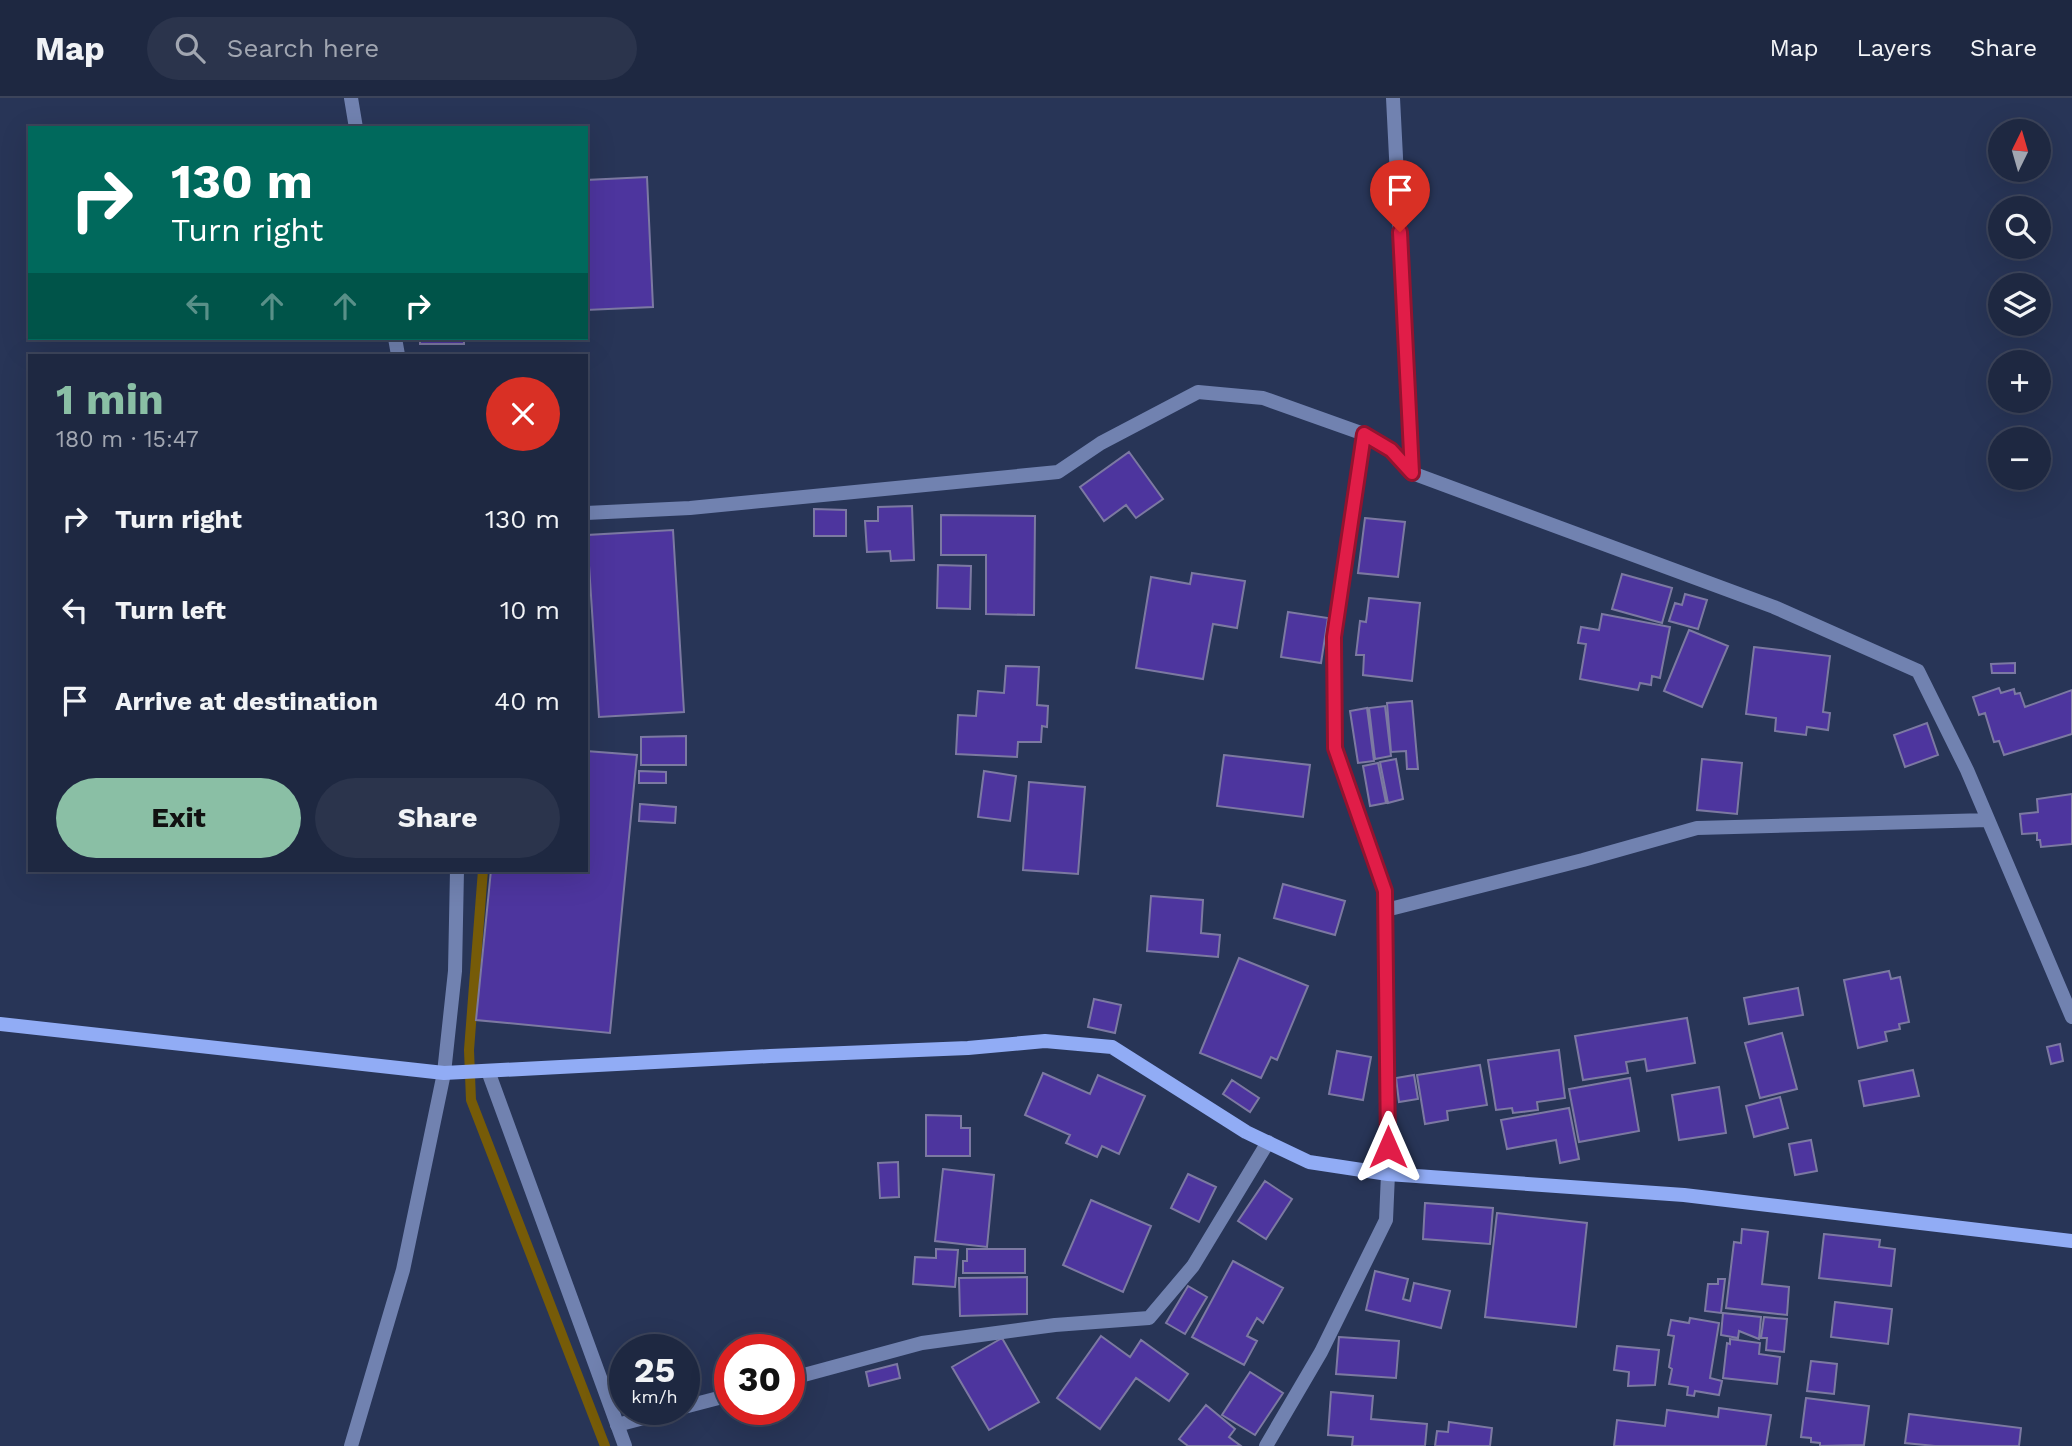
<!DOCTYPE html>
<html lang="en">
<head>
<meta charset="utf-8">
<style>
  :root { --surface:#1e2841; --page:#2b344c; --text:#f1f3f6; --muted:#a1a6b1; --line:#3c445a; --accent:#8abfa5 }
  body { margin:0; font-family:"Work Sans",sans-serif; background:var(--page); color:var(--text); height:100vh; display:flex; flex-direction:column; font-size:26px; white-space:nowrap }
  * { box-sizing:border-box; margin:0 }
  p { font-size:23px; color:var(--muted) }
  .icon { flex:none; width:38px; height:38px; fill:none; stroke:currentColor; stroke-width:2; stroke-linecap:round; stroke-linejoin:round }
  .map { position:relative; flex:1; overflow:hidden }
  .details { position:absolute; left:28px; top:256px; width:560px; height:518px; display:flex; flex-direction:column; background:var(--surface); border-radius:0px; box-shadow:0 7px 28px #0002,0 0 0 2px var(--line) }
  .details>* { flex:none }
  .hud { position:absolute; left:28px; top:28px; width:560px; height:214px; border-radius:0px; box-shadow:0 7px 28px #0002,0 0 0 2px var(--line); background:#00695c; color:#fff; overflow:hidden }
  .needle { width:46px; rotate:5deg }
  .buttons { position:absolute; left:1988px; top:21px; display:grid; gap:14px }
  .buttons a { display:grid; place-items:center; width:63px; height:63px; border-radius:50%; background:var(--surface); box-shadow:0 7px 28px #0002,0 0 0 2px var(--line); font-size:35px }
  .speed { position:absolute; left:609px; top:1236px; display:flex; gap:14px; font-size:35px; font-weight:700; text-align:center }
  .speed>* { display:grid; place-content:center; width:91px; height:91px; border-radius:50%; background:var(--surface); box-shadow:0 7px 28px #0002,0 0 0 2px var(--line); line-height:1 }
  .speed small { font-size:18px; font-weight:400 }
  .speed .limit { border:10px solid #d22; background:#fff; color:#111 }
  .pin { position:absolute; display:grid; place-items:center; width:60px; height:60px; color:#fff; margin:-72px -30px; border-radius:50% 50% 50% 0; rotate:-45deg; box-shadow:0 0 7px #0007 }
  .pin .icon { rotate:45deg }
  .me { position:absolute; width:77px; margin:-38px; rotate:0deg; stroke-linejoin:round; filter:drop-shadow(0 0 5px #0008) }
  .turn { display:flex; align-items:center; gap:24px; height:147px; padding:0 28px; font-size:32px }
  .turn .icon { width:91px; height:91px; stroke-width:2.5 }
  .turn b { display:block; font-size:49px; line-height:60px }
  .lanes { display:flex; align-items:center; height:66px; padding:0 28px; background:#0003; justify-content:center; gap:35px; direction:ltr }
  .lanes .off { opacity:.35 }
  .round { display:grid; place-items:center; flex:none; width:74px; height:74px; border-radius:37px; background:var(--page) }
  .head { display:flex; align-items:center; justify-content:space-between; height:119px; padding:0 28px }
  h1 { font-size:42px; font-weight:700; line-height:52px; color:var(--accent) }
  .cta { display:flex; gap:14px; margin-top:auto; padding:14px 28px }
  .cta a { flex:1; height:80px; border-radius:42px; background:var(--accent); color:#111; font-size:28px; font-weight:700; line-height:80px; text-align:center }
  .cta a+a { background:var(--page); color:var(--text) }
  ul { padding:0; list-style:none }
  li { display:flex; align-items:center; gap:21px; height:91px; padding:0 28px }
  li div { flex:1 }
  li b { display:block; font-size:26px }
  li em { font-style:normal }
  header { display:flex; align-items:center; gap:42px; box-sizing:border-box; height:98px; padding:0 35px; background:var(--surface); border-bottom:2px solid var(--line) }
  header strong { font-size:33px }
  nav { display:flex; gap:38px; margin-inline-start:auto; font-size:24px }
  .search { width:490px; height:63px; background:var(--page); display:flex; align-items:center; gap:18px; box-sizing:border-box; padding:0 24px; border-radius:38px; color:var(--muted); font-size:26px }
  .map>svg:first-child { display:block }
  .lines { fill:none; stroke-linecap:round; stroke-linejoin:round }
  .stream { stroke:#765b08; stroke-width:10 }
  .building { fill:#4d359e; stroke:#7c79a2; stroke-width:2 }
  .lane { stroke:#7182b0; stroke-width:14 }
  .street { stroke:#7182b0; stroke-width:14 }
  .secondary { stroke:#91acf5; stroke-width:14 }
  .route-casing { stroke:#92132f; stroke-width:18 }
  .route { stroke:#e11d48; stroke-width:12 }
</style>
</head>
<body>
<header>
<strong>Map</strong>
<div class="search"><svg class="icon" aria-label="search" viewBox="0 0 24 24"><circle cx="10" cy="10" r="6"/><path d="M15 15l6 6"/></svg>Search here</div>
<nav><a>Map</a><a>Layers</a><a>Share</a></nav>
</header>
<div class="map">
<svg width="2072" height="1348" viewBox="0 0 2072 1348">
  <rect width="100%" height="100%" fill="#283557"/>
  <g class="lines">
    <path class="stream" d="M483 772 469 952 471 1002 605 1348"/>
  </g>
  <path class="building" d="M647 79 653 209 586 212V82Z
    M420 240H464V246H420Z
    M1129 354 1163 401 1136 420 1126 407 1104 423 1080 389Z
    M912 408 914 462 891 463 890 453 867 454 865 423H878V409Z
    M814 411 846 412V438H814Z
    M941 417 1035 418 1034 517 986 516V457H941Z
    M1365 420 1405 424 1398 479 1358 475Z
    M673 432 684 614 599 619 587 437Z
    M938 467 971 468 970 511 937 510Z
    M1192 475 1245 483 1237 530 1213 526 1203 581 1136 570 1151 479 1190 486Z
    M1622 476 1672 490 1662 525 1612 511Z
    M1685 496 1707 502 1698 531 1669 523 1675 505 1682 507Z
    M1369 500 1420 505 1412 583 1363 577 1364 557H1356L1360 523 1366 524Z
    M1288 514 1328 520 1321 565 1281 559Z
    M1602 516 1670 529 1660 580 1652 578 1651 587 1640 585 1638 592 1580 581 1586 546 1578 545 1581 529 1599 532Z
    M1689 532 1728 548 1702 609 1664 593Z
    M1754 549 1830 558 1823 614 1830 615 1828 632 1807 629 1806 637 1775 633 1776 620 1746 616Z
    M2015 565V575H1992L1991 566Z
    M1006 568 1039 569 1037 607 1048 608 1047 629 1042 628 1041 644H1018L1017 659 956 656 958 617 976 618 978 593 1004 595Z
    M1999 590 2001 595 2014 591 2015 596 2020 595 2025 609 2072 592V636L2004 657 1999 643 1994 644 1985 615 1979 617 1973 599Z
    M1412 603 1418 671H1407L1406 653 1391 654 1387 605Z
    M1385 608 1391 658 1375 661 1369 610Z
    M1367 610 1374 663 1358 665 1350 613Z
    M1927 625 1938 657 1905 669 1894 637Z
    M686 638V667H641V639Z
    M586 653 637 657 610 935 476 922 491 772H586Z
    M1224 657 1310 667 1303 719 1217 708Z
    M1396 661 1403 701 1388 705 1380 664Z
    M1702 661 1742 665 1737 716 1697 712Z
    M1378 665 1386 705 1370 708 1363 668Z
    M639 673 666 674V685H639Z
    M984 673 1016 678 1010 723 978 719Z
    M1029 684 1085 689 1078 776 1023 772Z
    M2072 696V746L2041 749 2040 742H2037V735L2022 736 2020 716 2038 714 2037 701Z
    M640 706 676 709 675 725 639 723Z
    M1283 786 1345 803 1335 837 1274 820Z
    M1151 798 1203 802 1201 835 1220 837 1218 859 1147 853Z
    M1239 860 1308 888 1277 962 1271 959 1261 980 1200 955Z
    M1889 873 1891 881 1900 879 1909 924 1899 926 1900 931 1885 934 1887 943 1858 950 1844 882Z
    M1798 890 1803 917 1749 926 1744 900Z
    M1094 901 1121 907 1115 935 1088 929Z
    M1687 920 1695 965 1647 973 1645 961 1626 964 1628 975 1583 982 1575 938Z
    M1782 935 1797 991 1760 1000 1745 945Z
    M2060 946 2063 963 2051 966 2047 949Z
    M1559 952 1565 1000 1537 1004 1538 1012 1513 1015 1512 1010 1496 1012 1488 962Z
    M1337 953 1371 959 1363 1002 1329 996Z
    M1480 967 1487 1007 1447 1013 1448 1022 1425 1026 1417 977Z
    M1913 972 1919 998 1864 1008 1859 983Z
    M1043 975 1090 996 1098 977 1145 998 1119 1056 1102 1048 1097 1059 1066 1045 1070 1037 1025 1017Z
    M1414 977 1418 1001 1399 1004 1396 980Z
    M1630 980 1639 1033 1579 1044 1569 991Z
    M1232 982 1259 1000 1250 1014 1223 996Z
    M1719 989 1726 1035 1679 1042 1672 997Z
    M1780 999 1788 1030 1754 1039 1746 1008Z
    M1569 1010 1579 1061 1560 1065 1556 1042 1507 1051 1501 1022Z
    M926 1017 961 1018V1030H970V1058H926Z
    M1811 1042 1817 1073 1795 1077 1789 1046Z
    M898 1064 899 1099 880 1100 878 1065Z
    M943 1071 994 1077 987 1149 935 1143Z
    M1188 1076 1216 1089 1199 1124 1171 1110Z
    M1265 1083 1292 1101 1266 1141 1238 1123Z
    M1091 1102 1151 1128 1123 1194 1063 1167Z
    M1425 1105 1493 1110 1490 1146 1423 1141Z
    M1497 1115 1587 1125 1576 1229 1485 1219Z
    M1742 1131 1768 1134 1762 1186 1789 1189 1787 1217 1726 1210 1734 1144 1741 1145Z
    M1824 1136 1880 1142 1879 1149 1895 1151 1891 1188 1819 1180Z
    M936 1151 958 1152 955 1189 913 1186 915 1159 936 1160Z
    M967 1151H1025V1175H963V1163H967Z
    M1233 1163 1283 1190 1263 1225 1257 1220 1247 1238 1257 1243 1244 1267 1192 1239Z
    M1375 1173 1408 1181 1403 1201 1410 1203 1414 1185 1450 1193 1441 1230 1366 1212Z
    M1027 1179V1216L960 1218 959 1180Z
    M1718 1181H1725L1721 1215 1705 1213 1708 1186H1718Z
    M1188 1188 1207 1199 1185 1236 1166 1225Z
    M1835 1204 1892 1211 1888 1246 1831 1239Z
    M1723 1215 1761 1219 1759 1241 1739 1233 1738 1240 1721 1237Z
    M1764 1219 1787 1221 1784 1254 1766 1252 1767 1240H1761Z
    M1690 1220 1719 1225 1710 1280 1722 1283 1719 1297 1695 1293 1694 1298 1687 1297 1688 1289 1669 1286 1672 1271 1669 1269 1674 1238 1668 1237 1671 1222 1689 1225Z
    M1101 1238 1130 1259 1141 1242 1188 1276 1169 1303 1136 1280 1100 1331 1057 1300Z
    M1339 1239 1399 1243 1396 1280 1336 1276Z
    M1002 1240 1039 1304 989 1332 952 1269Z
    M1730 1241 1760 1245 1759 1256 1780 1259 1777 1286 1723 1280 1727 1245 1730 1246Z
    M1617 1248 1659 1252 1655 1287 1628 1288 1629 1274 1614 1272Z
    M1811 1263 1837 1266 1834 1296 1807 1293Z
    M897 1266 900 1280 869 1288 866 1274Z
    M1250 1274 1283 1295 1255 1337 1222 1317Z
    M1331 1294 1373 1298 1371 1321 1427 1326 1425 1348H1352L1353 1339 1328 1337Z
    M1806 1300 1869 1308 1864 1347 1820 1348V1345L1811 1344V1340L1801 1339Z
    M1206 1307 1235 1331 1229 1339 1241 1348H1188L1179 1341Z
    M1719 1310 1771 1317 1766 1348H1614L1617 1322 1665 1328 1667 1312 1718 1319Z
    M1909 1316 2021 1330 2019 1348H1935L1905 1345Z
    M1449 1324 1492 1330 1490 1348H1435L1437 1333 1448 1334Z"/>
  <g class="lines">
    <path class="lane" d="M789 1281 922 1245 1055 1227 1149 1220 1193 1168 1268 1044
      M684 1309 730 1297
      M617 1327 678 1311"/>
    <path class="street" d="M351 0 356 30
      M1393 0 1412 375
      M395 240 398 257
      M586 415 690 410 1058 374 1101 345 1198 294 1263 300 1364 336
      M1386 812 1583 762 1697 730 1988 722
      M488 973 625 1348
      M351 1348 403 1172 444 975 455 873 457 772
      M1266 1348 1321 1254 1386 1122 1388 1076 1385 793 1335 650 1334 539 1364 336 1391 352 1412 375 1774 509 1918 573 1967 672 2072 919"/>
    <path class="secondary" d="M0 926 444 975 770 958 968 950 1045 943 1112 949 1246 1034 1309 1064 1388 1076 1684 1097 2072 1143"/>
  </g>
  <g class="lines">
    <defs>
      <path id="route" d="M1388 1049 1385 793 1335 650 1334 539 1364 336 1391 352 1412 375 1400 134"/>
    </defs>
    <use href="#route" class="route-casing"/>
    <use href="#route" class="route"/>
  </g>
</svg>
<div class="buttons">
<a><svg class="needle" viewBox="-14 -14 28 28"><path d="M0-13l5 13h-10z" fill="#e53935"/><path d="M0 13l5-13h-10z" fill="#a1a6b1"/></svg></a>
<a><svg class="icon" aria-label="search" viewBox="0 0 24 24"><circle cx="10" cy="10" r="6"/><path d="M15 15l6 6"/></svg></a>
<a><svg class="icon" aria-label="layers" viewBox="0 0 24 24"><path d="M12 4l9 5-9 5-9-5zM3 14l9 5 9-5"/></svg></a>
<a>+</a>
<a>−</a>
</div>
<div class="speed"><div>25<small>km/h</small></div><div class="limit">30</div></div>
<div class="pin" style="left:1400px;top:134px;background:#d93025"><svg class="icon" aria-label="arrive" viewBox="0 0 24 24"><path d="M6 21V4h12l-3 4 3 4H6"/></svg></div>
<svg class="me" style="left:1388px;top:1049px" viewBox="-20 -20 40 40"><path d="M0-17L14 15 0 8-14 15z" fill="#e11d48" stroke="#fff" stroke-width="4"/></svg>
<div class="hud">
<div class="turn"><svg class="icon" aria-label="right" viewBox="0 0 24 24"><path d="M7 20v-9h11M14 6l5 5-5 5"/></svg><div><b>130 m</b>Turn right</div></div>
<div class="lanes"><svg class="icon off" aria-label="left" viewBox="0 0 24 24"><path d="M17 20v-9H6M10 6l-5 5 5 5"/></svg><svg class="icon off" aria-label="ahead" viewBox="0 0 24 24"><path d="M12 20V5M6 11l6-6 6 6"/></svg><svg class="icon off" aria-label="ahead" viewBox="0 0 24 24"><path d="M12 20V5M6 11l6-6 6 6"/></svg><svg class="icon" aria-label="right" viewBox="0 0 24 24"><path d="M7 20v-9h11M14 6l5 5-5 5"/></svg></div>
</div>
<section class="details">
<div class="head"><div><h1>1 min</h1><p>180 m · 15:47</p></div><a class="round" style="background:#d93025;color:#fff"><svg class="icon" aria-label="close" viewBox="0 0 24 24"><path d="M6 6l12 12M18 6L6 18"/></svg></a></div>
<ul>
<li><svg class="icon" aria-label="right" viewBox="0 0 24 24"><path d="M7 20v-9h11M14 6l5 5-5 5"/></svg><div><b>Turn right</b></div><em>130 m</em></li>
<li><svg class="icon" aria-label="left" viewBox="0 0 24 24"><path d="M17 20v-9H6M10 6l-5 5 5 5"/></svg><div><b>Turn left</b></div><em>10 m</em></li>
<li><svg class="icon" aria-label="arrive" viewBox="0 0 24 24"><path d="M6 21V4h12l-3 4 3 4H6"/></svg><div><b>Arrive at destination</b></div><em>40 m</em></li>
</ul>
<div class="cta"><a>Exit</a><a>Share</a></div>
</section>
</div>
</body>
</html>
